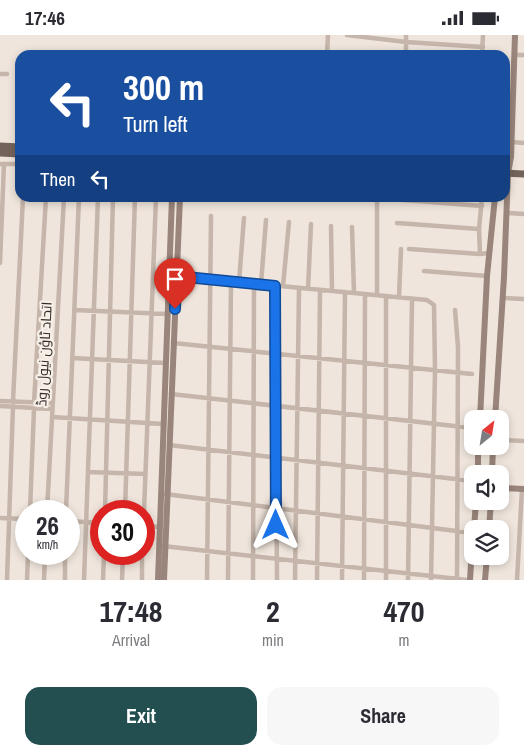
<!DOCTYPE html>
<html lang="en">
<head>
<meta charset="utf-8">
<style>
  :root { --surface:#fff; --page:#f7f7f7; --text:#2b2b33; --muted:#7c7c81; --accent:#234f50 }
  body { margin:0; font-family:"Archivo Narrow",Cairo,sans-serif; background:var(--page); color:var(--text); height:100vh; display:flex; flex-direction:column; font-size:19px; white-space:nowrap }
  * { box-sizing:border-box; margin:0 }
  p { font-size:16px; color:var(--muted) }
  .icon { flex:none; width:28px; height:28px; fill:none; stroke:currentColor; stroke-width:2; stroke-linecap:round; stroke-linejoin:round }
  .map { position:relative; height:545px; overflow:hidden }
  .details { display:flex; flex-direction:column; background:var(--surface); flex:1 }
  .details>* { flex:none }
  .top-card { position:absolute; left:15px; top:15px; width:495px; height:152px; border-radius:15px; box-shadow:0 2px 8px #0003; background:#1a4fa0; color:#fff; overflow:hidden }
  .needle { width:32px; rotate:30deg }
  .buttons { position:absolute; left:464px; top:375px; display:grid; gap:10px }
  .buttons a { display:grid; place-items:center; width:45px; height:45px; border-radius:10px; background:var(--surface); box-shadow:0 2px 8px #0003; font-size:25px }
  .speed { position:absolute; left:15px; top:465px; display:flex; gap:10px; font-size:25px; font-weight:700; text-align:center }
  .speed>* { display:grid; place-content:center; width:65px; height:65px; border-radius:50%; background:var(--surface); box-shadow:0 2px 8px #0003; line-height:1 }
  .speed small { font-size:12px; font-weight:400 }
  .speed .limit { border:8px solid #d22; background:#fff; color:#111 }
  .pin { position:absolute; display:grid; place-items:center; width:42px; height:42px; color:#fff; margin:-51px -21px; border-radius:50% 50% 50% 0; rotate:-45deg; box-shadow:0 0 5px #0007 }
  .pin .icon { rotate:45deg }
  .me { position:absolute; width:55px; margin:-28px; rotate:0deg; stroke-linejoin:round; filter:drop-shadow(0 0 4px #0008) }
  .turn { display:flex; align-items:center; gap:18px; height:105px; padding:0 25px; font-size:22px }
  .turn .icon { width:65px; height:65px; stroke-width:2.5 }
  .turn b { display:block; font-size:35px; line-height:42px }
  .then { display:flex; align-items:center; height:48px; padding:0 25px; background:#0003; gap:10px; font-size:19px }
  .eta { display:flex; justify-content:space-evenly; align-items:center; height:85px; text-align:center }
  .eta b { font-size:30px; font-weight:800; line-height:35px }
  .button { display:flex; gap:10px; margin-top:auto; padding:10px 25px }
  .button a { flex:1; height:58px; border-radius:15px; background:var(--accent); color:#fff; font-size:20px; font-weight:800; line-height:58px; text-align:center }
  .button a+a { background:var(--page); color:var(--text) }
  .status { display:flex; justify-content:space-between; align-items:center; height:35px; padding:0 25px; background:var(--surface); direction:ltr }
  .status svg { height:14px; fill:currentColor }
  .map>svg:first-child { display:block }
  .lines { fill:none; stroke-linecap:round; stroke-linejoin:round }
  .street { stroke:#c5b5aa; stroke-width:4.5 }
  .secondary { stroke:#99857b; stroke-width:6 }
  .primary { stroke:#74635b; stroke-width:7 }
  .route-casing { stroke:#114b97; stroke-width:12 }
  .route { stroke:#1a73e8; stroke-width:9 }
  .labels { text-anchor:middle; stroke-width:4.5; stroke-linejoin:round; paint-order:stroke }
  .street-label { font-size:14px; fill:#342b28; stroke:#f7f0e8 }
</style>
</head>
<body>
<div class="status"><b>17:46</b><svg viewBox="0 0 49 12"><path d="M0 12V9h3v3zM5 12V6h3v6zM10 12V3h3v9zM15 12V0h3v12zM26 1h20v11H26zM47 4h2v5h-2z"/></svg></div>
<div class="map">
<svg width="524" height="545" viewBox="0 0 524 545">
  <rect width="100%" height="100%" fill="#efe5dc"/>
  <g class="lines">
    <path class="street" d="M347 0 406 7 483 12
      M327 20 328 0
      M406 20V0
      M482 20 483 0
      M514 20H524
      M0 39H7
      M512 107 524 108
      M0 129H20
      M377 162V260
      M482 162 479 194 480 219 489 218
      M391 164 482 171
      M507 178 524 179
      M397 188 479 194
      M331 191 332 256
      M352 192 354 258
      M409 214 480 219
      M0 228 4 129
      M424 236 487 241
      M175 241 427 265 434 270 435 335 431 545
      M239 247 244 183
      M261 249 266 185
      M275 251 277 545
      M283 251 289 187
      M308 254 311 189
      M399 262 401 214
      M503 263 524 264
      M74 275 167 279
      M455 275 458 312 457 545
      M173 308 472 339
      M72 323 165 328
      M171 359 472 393
      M0 366 52 368
      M13 366 23 162
      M34 368 46 162
      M0 371 52 374
      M52 382 163 389
      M500 405 524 406
      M169 410 472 446
      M88 437 145 439
      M165 459 472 498
      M30 476 34 374
      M47 476 64 162
      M66 476 79 162
      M105 476 113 162
      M125 476 135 162
      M144 477 156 162
      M0 483 26 484
      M69 486 101 488
      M144 491 160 492
      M163 511 467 545
      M7 545 13 371
      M27 545 28 519
      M44 545 45 519
      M65 545V519
      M84 545 98 162
      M103 545 104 519
      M122 545 123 519
      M142 545V519
      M207 545 211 181
      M228 545 231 246
      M253 545 254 249
      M295 545 299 253
      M317 545 320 255
      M342 545 345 257
      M364 545 365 259
      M386 545V261
      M408 545 412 264
      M517 545 522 454"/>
    <path class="secondary" d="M480 384 487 241 495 162
      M495 384 504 242 508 138 511 122 515 0
      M478 439V411
      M492 439 493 411
      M500 453 524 454
      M474 494 476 466
      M489 494 491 466
      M158 545 172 162
      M164 545 180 162
      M470 545 472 513
      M485 545 487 521"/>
    <path class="primary" d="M0 111 20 112
      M0 118 20 119
      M505 138 524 139"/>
  </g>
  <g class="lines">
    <defs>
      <path id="route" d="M175 274 176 241 275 251 276 490"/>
    </defs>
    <use href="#route" class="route-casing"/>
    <use href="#route" class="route"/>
  </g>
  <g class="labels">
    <g class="street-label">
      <text transform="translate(44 319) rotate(-87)" y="5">اتحاد ٹاؤن نیول روڈ</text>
    </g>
  </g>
</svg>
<div class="buttons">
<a><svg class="needle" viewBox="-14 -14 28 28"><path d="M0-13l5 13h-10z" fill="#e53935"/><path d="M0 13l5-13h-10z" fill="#7c7c81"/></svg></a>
<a><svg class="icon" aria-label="sound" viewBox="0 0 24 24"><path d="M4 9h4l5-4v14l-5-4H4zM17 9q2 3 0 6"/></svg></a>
<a><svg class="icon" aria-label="layers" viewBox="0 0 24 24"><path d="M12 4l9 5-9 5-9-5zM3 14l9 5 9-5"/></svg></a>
</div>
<div class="speed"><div>26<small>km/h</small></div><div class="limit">30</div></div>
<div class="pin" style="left:175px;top:274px;background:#d93025"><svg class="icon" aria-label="arrive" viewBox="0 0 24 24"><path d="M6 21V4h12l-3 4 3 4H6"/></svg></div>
<svg class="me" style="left:276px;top:490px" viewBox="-20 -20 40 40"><path d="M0-17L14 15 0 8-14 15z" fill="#1a73e8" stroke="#fff" stroke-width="4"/></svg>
<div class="top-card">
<div class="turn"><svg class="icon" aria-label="left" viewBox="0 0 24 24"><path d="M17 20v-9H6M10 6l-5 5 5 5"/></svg><div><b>300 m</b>Turn left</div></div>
<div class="then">Then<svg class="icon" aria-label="left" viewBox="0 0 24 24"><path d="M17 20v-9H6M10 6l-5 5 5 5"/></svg></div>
</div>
</div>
<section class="details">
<div class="eta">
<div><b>17:48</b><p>Arrival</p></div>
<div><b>2</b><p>min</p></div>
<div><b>470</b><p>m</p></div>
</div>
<div class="button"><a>Exit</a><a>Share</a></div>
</section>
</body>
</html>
